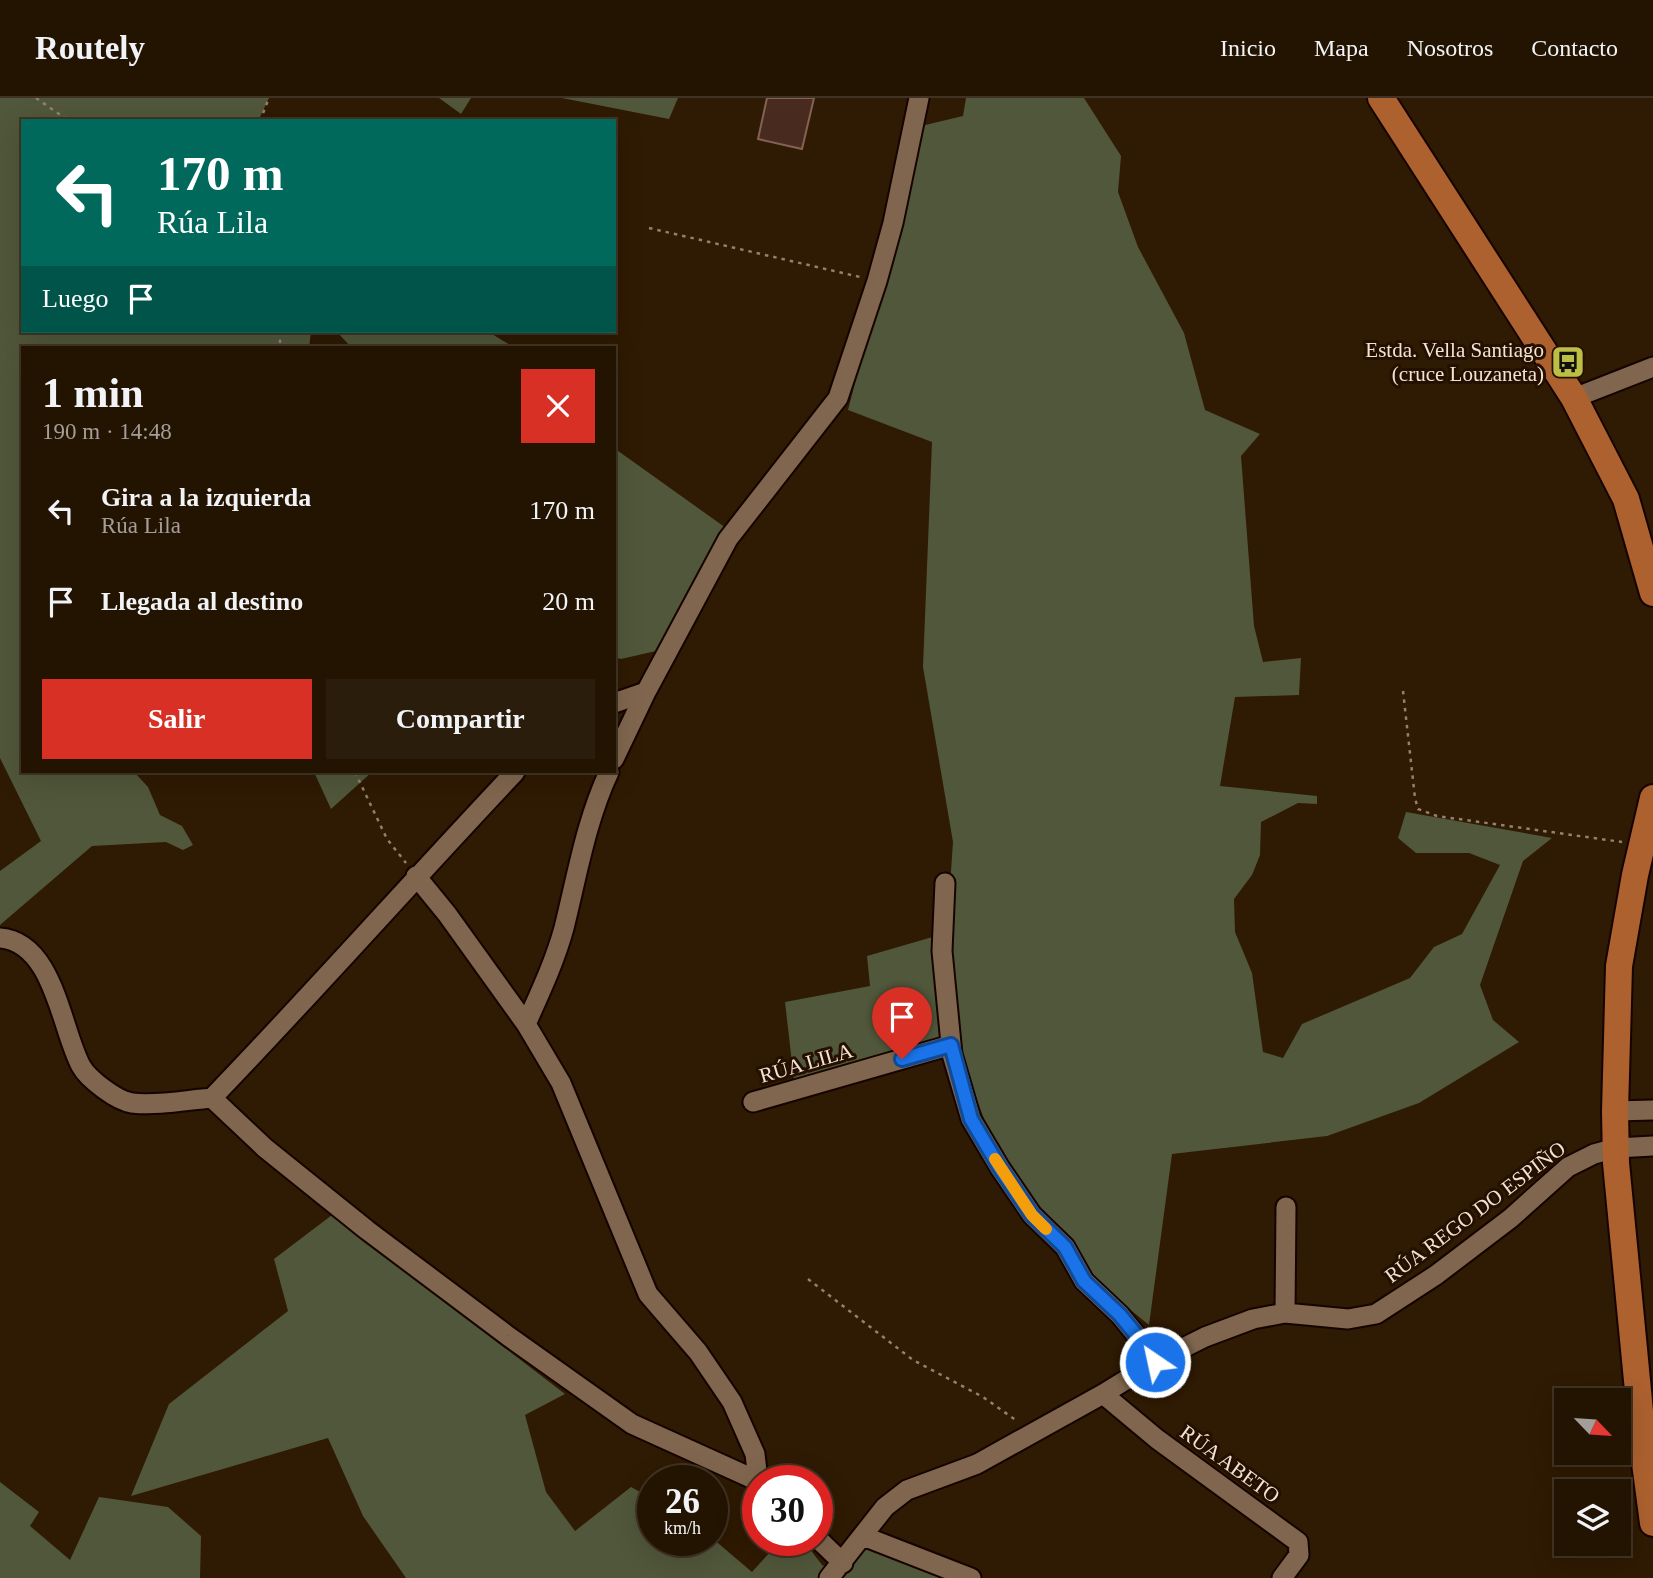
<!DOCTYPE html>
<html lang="es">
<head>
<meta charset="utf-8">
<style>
  :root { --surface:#231402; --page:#2b1d0c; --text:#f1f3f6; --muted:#a39e99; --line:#403324; --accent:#d93025 }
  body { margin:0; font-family:Georgia,serif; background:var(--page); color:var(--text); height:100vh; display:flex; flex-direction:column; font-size:26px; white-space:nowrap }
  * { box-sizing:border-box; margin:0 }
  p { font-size:23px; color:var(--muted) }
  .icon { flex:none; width:38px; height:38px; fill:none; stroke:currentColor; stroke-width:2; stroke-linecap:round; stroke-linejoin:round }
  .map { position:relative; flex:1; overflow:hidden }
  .sheet { position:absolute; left:21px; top:248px; width:595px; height:427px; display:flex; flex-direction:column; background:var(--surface); border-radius:0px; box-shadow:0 7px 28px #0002,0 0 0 2px var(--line) }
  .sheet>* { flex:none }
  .top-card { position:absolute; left:21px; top:21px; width:595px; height:214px; border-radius:0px; box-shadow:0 7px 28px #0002,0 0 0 2px var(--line); background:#00695c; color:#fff; overflow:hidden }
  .needle { width:46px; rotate:115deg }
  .buttons { position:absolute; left:1554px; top:1290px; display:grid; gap:14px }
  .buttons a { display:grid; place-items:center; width:77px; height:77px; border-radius:0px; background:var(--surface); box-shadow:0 7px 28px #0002,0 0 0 2px var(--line); font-size:35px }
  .speed { position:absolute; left:637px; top:1367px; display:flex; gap:14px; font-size:35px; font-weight:700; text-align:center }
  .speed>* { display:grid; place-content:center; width:91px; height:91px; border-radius:50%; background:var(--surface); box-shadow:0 7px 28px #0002,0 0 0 2px var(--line); line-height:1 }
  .speed small { font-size:18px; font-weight:400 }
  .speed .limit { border:10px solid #d22; background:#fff; color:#111 }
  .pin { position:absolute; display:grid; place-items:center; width:60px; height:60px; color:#fff; margin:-72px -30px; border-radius:50% 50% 50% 0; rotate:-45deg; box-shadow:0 0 7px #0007 }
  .pin .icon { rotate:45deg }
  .me { position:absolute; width:77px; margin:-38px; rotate:326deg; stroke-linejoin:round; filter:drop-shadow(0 0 5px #0008) }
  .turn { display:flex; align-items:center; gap:24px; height:147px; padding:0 21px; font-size:32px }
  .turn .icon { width:91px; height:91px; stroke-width:2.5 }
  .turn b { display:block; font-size:49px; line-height:60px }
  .then { display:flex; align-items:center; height:66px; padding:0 21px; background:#0003; gap:14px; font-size:26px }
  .round { display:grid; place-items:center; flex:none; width:74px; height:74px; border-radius:0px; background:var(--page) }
  .overview { display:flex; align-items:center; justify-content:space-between; height:119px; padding:0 21px }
  h1 { font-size:42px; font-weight:700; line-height:52px }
  .primary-button { display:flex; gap:14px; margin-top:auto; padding:14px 21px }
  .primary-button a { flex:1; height:80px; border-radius:0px; background:var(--accent); color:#fff; font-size:28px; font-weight:700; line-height:80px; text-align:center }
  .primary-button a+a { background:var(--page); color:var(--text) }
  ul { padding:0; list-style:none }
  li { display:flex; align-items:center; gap:21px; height:91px; padding:0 21px }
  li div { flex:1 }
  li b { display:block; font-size:26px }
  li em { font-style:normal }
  header { display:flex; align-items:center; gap:42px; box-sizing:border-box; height:98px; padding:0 35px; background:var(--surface); border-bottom:2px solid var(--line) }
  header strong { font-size:33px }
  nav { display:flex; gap:38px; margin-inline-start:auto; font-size:24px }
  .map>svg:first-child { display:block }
  .forest { fill:#51573a }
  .building { fill:#482b1e; stroke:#836254; stroke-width:2 }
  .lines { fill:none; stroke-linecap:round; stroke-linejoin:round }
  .minor-casing { stroke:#160400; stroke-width:23 }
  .major-casing { stroke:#160400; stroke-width:30 }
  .path { stroke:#93816f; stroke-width:2.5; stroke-dasharray:3.5 5; stroke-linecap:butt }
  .minor { stroke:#80664e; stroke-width:19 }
  .major { stroke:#ac612f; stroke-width:26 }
  .route-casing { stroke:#114b97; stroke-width:18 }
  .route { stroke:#1a73e8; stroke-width:12 }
  .slow { stroke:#f59e0b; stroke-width:12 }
  .labels { text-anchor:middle; stroke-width:6; stroke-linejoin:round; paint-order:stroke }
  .poi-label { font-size:21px; fill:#f1e3d5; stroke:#251000; text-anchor:end }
  .street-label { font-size:21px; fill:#f1e3d5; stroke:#251000 }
</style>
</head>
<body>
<header>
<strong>Routely</strong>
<nav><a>Inicio</a><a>Mapa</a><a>Nosotros</a><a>Contacto</a></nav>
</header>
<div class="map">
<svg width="1653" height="1480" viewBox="0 0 1653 1480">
  <rect width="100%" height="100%" fill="#2f1a03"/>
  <path class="forest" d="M0 0H269L258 23H23V233H311L309 250H23V674H134L148 689 160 717 182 728 193 747 183 752 166 744 92 748 0 827V773L41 743 0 660Z
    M439 0H471L461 16Z
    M562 0H678L669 21Z
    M966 0H1084L1121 58 1118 94 1138 149 1184 235 1205 312 1260 336 1241 358 1254 528 1263 564 1301 560 1299 597 1235 599 1220 688 1317 698V706L1298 705 1261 724 1260 757 1252 777 1234 801 1235 834 1252 875 1263 954 1283 960 1302 926 1410 880 1434 849 1462 836 1500 767 1469 755H1416L1398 740 1406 714 1552 740 1523 763 1480 887 1493 922 1519 944 1419 1005 1327 1038 1172 1056 1149 1227 1095 1183 1072 1142 1021 1089 984 1021 957 949 795 991 785 904 870 888 867 858 936 838 949 802 953 744 923 569 932 344 848 312 921 28 963 18Z
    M336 233H487L515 250H352Z
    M614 350 726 430 656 553 621 561 614 559Z
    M314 674H372L331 711Z
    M332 1117 565 1296 525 1317 546 1394 575 1433 631 1389 653 1401V1442H712V1440L752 1474 781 1442H803L822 1467 844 1478 860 1446 950 1480H406L363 1418 328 1340 131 1398 169 1306 288 1213 274 1161Z
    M0 1384 39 1414 30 1428 70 1462 99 1399 168 1409 201 1438 200 1480H0Z"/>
  <path class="building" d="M767 0H814L802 51 758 41Z"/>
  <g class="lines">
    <defs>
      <path id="minor" d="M1574 300 1653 269
        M614 605 646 594
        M614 661 646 594 728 441 838 300 877 183 893 125 919 0
        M416 778 447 816 526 926 561 985 648 1196 698 1254 732 1304 755 1356 758 1382
        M945 785 942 853 952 956 971 1021 1000 1070 1032 1117 1065 1149 1084 1183 1120 1217 1142 1244 1155 1264
        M0 840C54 844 61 931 81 968 88 981 117 1003 132 1005 158 1008 187 1002 212 1000 315 893 413 782 515 674
        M526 926C540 895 555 863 564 830 577 778 586 723 609 674
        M212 1000 265 1050 367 1132 508 1238 632 1326 758 1383
        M753 1004 951 947
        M1615 1013 1653 1012
        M1285 1215 1286 1109
        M1103 1296 1157 1341 1298 1444 1299 1457 1282 1480
        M863 1438 971 1480
        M817 1440 843 1465
        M829 1480 885 1409 907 1392 977 1366 1103 1296 1155 1264 1205 1239 1253 1221 1285 1215 1348 1221 1376 1216 1436 1177 1511 1120 1568 1069 1594 1056 1616 1050 1653 1048"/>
      <path id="major" d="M1381 0 1574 300 1626 401 1653 495
        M1653 700 1635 777 1619 868 1615 1013 1616 1065 1645 1365 1653 1425"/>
    </defs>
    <use href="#minor" class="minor-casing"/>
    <use href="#major" class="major-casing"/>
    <path class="path" d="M36 0 69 23
      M260 23 269 0
      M649 130 860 179
      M280 233V250
      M1403 593 1415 700 1418 711 1437 718 1622 744
      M355 674 387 741 406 765
      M808 1181 913 1262 983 1299 1017 1323"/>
    <use href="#minor" class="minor"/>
    <use href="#major" class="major"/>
  </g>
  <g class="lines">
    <defs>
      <path id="route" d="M902 961 951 947 971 1021 1000 1070 1032 1117 1065 1149 1084 1183 1120 1217 1142 1244 1155 1264"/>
    </defs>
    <use href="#route" class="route-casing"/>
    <use href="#route" class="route"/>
    <path class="slow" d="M995 1061 1032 1117 1046 1131"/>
  </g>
  <defs>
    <symbol id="bus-square" viewBox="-11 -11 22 22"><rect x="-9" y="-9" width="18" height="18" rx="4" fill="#bcbf44" stroke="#251000"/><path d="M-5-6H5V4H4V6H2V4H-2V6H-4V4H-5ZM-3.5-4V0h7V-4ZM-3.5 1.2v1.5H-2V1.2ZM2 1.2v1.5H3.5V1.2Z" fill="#111"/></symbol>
  </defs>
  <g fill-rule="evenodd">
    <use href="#bus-square" x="1549" y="245" width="38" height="38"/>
  </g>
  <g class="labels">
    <g class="poi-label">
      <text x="1544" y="259">Estda. Vella Santiago<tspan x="1544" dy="24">(cruce Louzaneta)</tspan></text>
    </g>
    <g class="street-label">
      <text transform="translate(806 965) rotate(-16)" y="7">RÚA LILA</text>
      <text transform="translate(1475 1114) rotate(-37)" y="7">RÚA REGO DO ESPIÑO</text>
      <text transform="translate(1230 1366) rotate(36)" y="7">RÚA ABETO</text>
    </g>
  </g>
</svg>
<div class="buttons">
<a><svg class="needle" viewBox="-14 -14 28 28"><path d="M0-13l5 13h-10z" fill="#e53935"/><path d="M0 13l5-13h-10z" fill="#a39e99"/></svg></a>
<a><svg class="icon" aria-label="layers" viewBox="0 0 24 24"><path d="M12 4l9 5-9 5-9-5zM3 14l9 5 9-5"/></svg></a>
</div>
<div class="speed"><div>26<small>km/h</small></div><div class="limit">30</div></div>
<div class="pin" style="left:902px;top:961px;background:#d93025"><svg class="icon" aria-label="arrive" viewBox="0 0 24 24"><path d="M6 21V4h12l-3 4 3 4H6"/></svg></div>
<svg class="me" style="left:1155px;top:1264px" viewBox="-20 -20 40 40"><circle r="17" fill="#1a73e8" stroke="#fff" stroke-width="3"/><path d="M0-11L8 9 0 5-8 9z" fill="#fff"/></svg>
<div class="top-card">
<div class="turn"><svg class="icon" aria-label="left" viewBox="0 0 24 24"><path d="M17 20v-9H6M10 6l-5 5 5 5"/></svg><div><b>170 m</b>Rúa Lila</div></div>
<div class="then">Luego<svg class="icon" aria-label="arrive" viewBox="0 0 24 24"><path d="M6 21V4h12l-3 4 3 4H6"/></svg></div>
</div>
<section class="sheet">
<div class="overview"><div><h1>1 min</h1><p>190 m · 14:48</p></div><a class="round" style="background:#d93025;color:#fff"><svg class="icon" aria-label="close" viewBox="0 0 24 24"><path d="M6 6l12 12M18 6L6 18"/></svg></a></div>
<ul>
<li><svg class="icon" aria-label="left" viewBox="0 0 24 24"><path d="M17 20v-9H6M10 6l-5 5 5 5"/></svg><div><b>Gira a la izquierda</b><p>Rúa Lila</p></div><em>170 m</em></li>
<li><svg class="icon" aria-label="arrive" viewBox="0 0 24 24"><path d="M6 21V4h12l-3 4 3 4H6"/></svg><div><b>Llegada al destino</b></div><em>20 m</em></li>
</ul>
<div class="primary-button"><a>Salir</a><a>Compartir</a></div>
</section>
</div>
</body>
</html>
